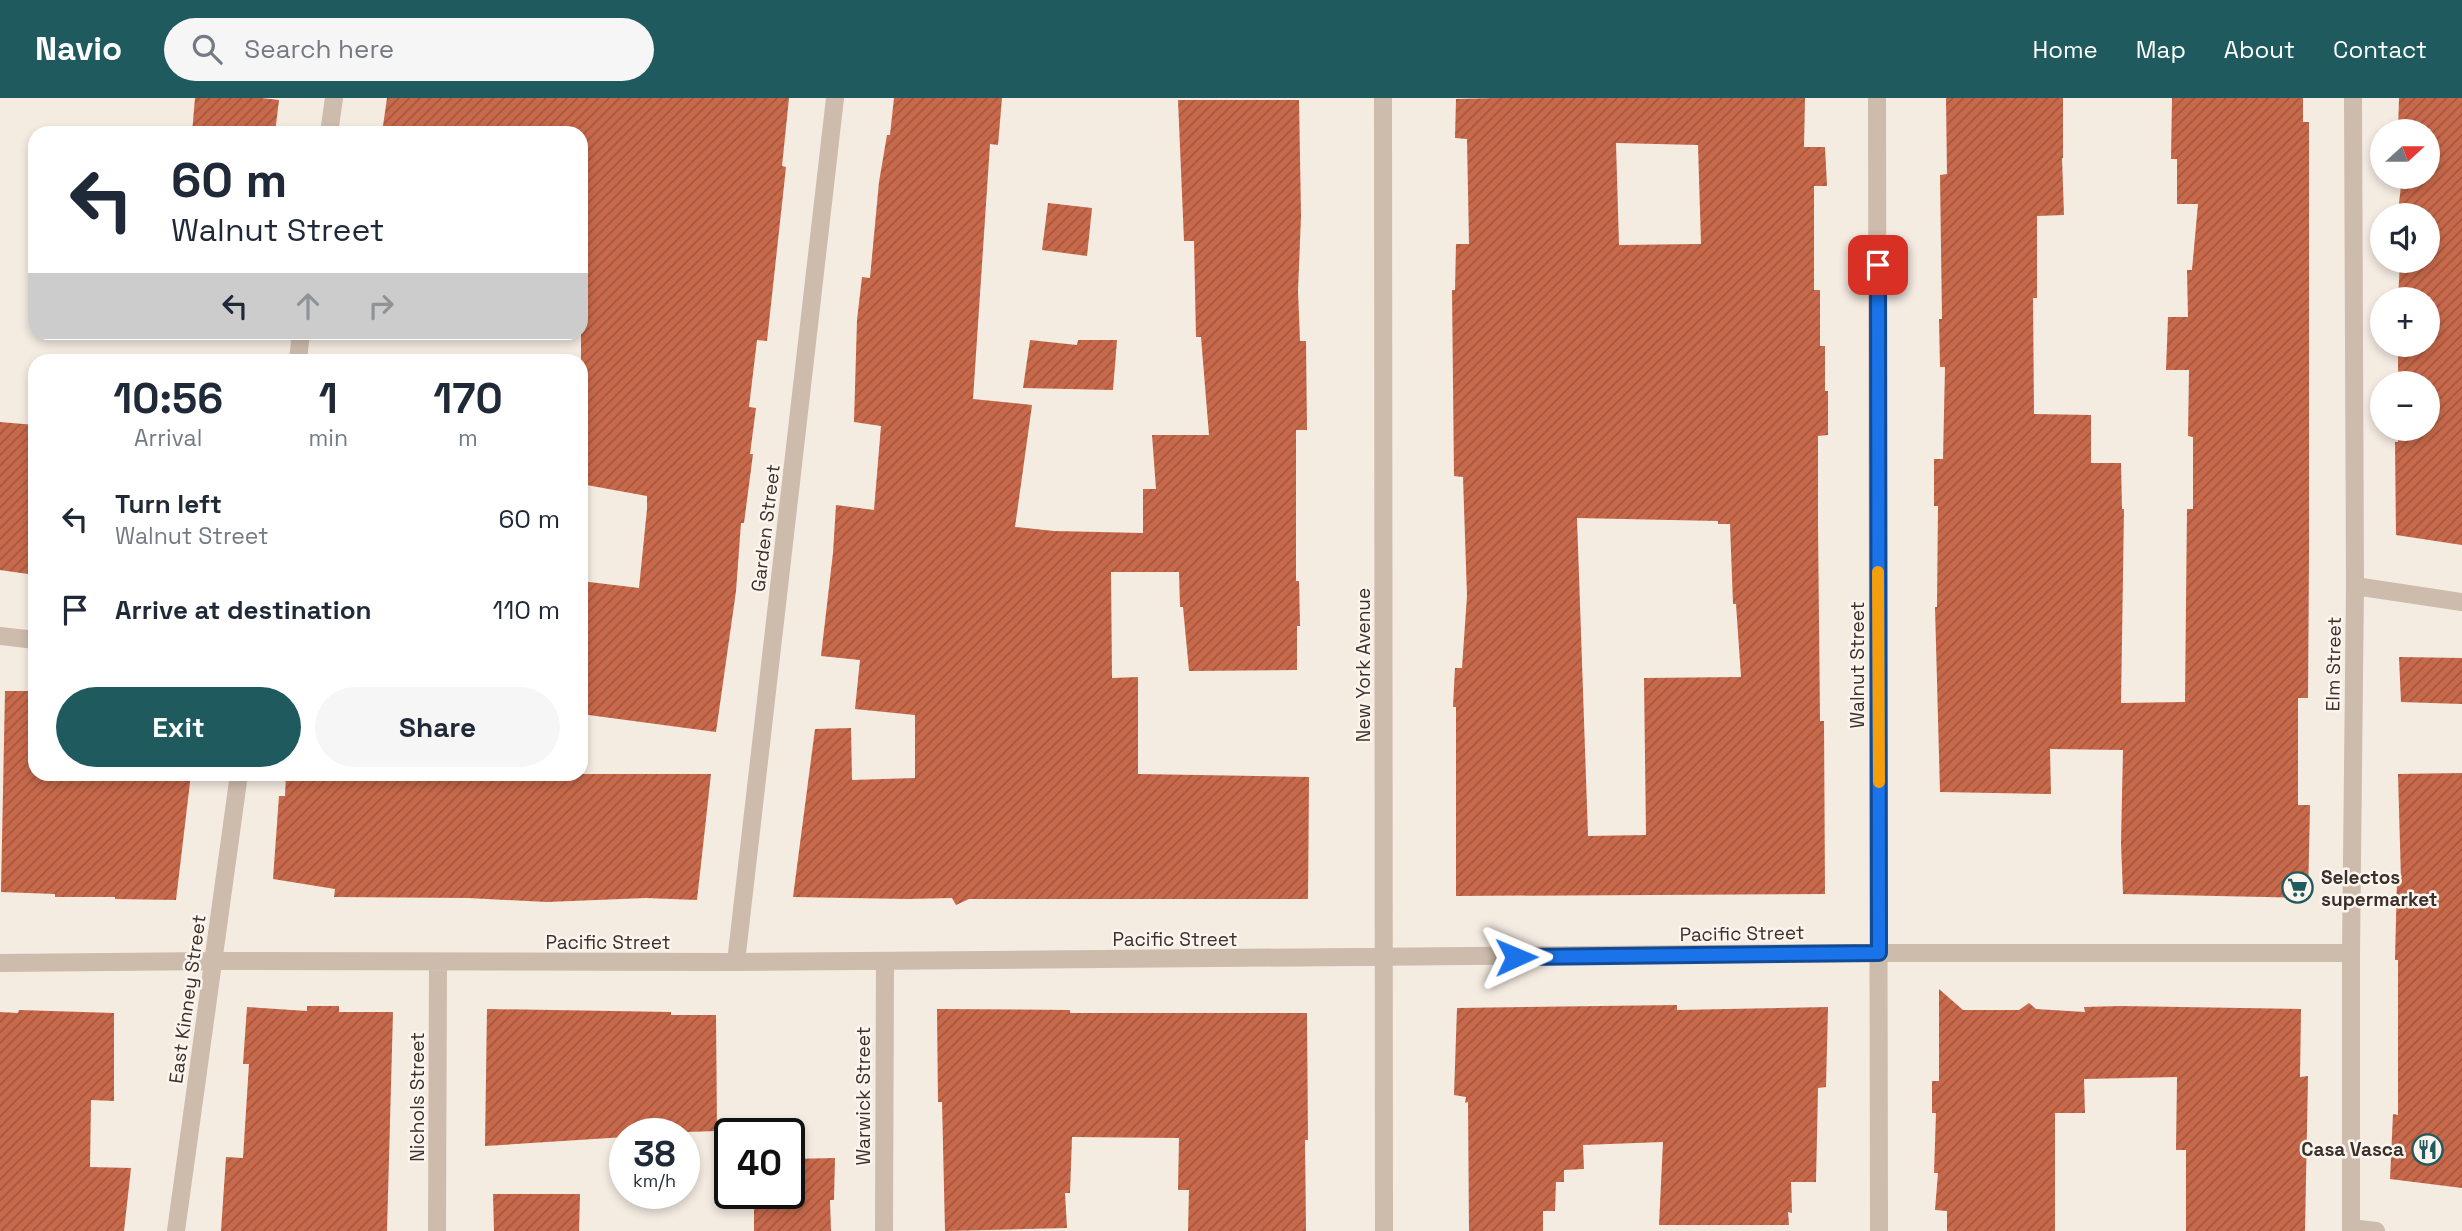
<!DOCTYPE html>
<html lang="en">
<head>
<meta charset="utf-8">
<style>
  :root { --surface:#fff; --page:#f6f6f7; --text:#1f2937; --muted:#747a83; --accent:#1f5a5e }
  body { margin:0; font-family:"Space Grotesk",sans-serif; background:var(--page); color:var(--text); height:100vh; display:flex; flex-direction:column; font-size:26px; white-space:nowrap }
  * { box-sizing:border-box; margin:0 }
  p { font-size:23px; color:var(--muted) }
  .icon { flex:none; width:38px; height:38px; fill:none; stroke:currentColor; stroke-width:2; stroke-linecap:round; stroke-linejoin:round }
  .map { position:relative; flex:1; overflow:hidden }
  .sheet { position:absolute; left:28px; top:256px; width:560px; height:427px; display:flex; flex-direction:column; background:var(--surface); border-radius:21px; box-shadow:0 4px 10px #0003 }
  .sheet>* { flex:none }
  .top-card { position:absolute; left:28px; top:28px; width:560px; height:214px; border-radius:21px; box-shadow:0 4px 10px #0003; background:#fff; color:var(--text); overflow:hidden }
  .needle { width:46px; rotate:69deg }
  .buttons { position:absolute; left:2370px; top:21px; display:grid; gap:14px }
  .buttons a { display:grid; place-items:center; width:70px; height:70px; border-radius:50%; background:var(--surface); box-shadow:0 4px 10px #0003; font-size:35px }
  .speed { position:absolute; left:609px; top:1020px; display:flex; gap:14px; font-size:35px; font-weight:700; text-align:center }
  .speed>* { display:grid; place-content:center; width:91px; height:91px; border-radius:50%; background:var(--surface); box-shadow:0 4px 10px #0003; line-height:1 }
  .speed small { font-size:18px; font-weight:400 }
  .speed .limit { border:4px solid #111; border-radius:10px; background:#fff; color:#111 }
  .pin { position:absolute; display:grid; place-items:center; width:60px; height:60px; color:#fff; margin:-30px; border-radius:14px; box-shadow:0 4px 10px #0006 }
  .me { position:absolute; width:77px; margin:-38px; rotate:89deg; stroke-linejoin:round; filter:drop-shadow(0 0 5px #0008) }
  .turn { display:flex; align-items:center; gap:24px; height:147px; padding:0 28px; font-size:32px }
  .turn .icon { width:91px; height:91px; stroke-width:2.5 }
  .turn b { display:block; font-size:49px; line-height:60px }
  .lanes { display:flex; align-items:center; height:66px; padding:0 28px; background:#0003; justify-content:center; gap:35px; direction:ltr }
  .lanes .off { opacity:.35 }
  .eta { display:flex; justify-content:space-evenly; align-items:center; height:119px; text-align:center }
  .eta b { font-size:42px; font-weight:700; line-height:49px }
  .primary-button { display:flex; gap:14px; margin-top:auto; padding:14px 28px }
  .primary-button a { flex:1; height:80px; border-radius:42px; background:var(--accent); color:#fff; font-size:28px; font-weight:700; line-height:80px; text-align:center }
  .primary-button a+a { background:var(--page); color:var(--text) }
  ul { padding:0; list-style:none }
  li { display:flex; align-items:center; gap:21px; height:91px; padding:0 28px }
  li div { flex:1 }
  li b { display:block; font-size:26px }
  li em { font-style:normal }
  header { display:flex; align-items:center; gap:42px; box-sizing:border-box; height:98px; padding:0 35px; background:var(--accent); color:#fff }
  header strong { font-size:33px }
  nav { display:flex; gap:38px; margin-inline-start:auto; font-size:24px }
  .search { width:490px; height:63px; background:var(--page); display:flex; align-items:center; gap:18px; box-sizing:border-box; padding:0 24px; border-radius:38px; color:var(--muted); font-size:26px }
  .map>svg:first-child { display:block }
  .building { fill:url(#building-hatch); fill-rule:evenodd }
  .lines { fill:none; stroke-linecap:round; stroke-linejoin:round }
  .minor { stroke:#cdbbac; stroke-width:18 }
  .route-casing { stroke:#114b97; stroke-width:18 }
  .route { stroke:#1a73e8; stroke-width:12 }
  .slow { stroke:#f59e0b; stroke-width:12 }
  .labels { text-anchor:middle; stroke-width:5; stroke-linejoin:round; paint-order:stroke }
  .street-label { font-size:19px; fill:#3b302b; stroke:#fbf5ee }
  .poi-label { font-size:19px; font-weight:bold; fill:#3b302b; stroke:#fbf5ee; text-anchor:start }
</style>
</head>
<body>
<header>
<strong>Navio</strong>
<div class="search"><svg class="icon" aria-label="search" viewBox="0 0 24 24"><circle cx="10" cy="10" r="6"/><path d="M15 15l6 6"/></svg>Search here</div>
<nav><a>Home</a><a>Map</a><a>About</a><a>Contact</a></nav>
</header>
<div class="map">
<svg width="2462" height="1133" viewBox="0 0 2462 1133">
  <defs>
    <pattern id="building-hatch" width="6" height="6" patternUnits="userSpaceOnUse" patternTransform="scale(1.75)"><rect width="6" height="6" fill="#c8694b"/><path d="M-1 1l2-2M0 6l6-6M5 7l2-2" fill="none" stroke="#a4573f"/></pattern>
  </defs>
  <rect width="100%" height="100%" fill="#f4ebe1"/>
  <path class="building" d="M195 0H261L279 2 275 35H192Z
    M387 0H789L782 68 786 69 767 243 757 242 749 309 756 310 750 356H753L744 425H741L736 493 716 634 581 616V483L639 490 647 411V398L581 386V35H382Z
    M894 0H1002L998 47 990 46 973 301 1032 307 1015 429 1054 433 1143 435V391H1156L1152 337H1209L1201 239H1196L1194 143H1184L1178 2H1299L1301 118 1298 193 1300 243H1306L1307 332H1296V483H1299L1300 528H1297V572L1189 573 1183 509H1180L1179 474H1111L1112 580 1138 579V676L1309 679 1308 801H969L956 807 952 800 908 801 793 799 815 631 851 630 852 682 915 680V617L855 611 860 562 821 558 833 455 836 407 874 412 881 328 854 324 857 222 862 179 870 180 879 84 887 37H890Z
    M1495 0H1805L1804 49H1825L1827 88H1814V192H1820V248H1825V293H1828V337L1818 338V428L1820 623H1824L1825 796 1456 798V609H1453L1455 570H1462L1467 498 1463 379 1454 378 1452 192H1455L1456 146H1469L1467 41 1455 40 1456 1ZM1616 45 1698 47 1701 146 1619 147ZM1577 420 1718 423V426H1730L1733 506H1736L1741 579 1644 580 1646 737 1588 738Z
    M1946 0H2063V60H2062L2064 117 2037 118V200H2033L2034 316 2091 317V365H2121L2122 411H2124L2121 605 2185 604 2187 411H2193V339L2188 338 2189 272H2166L2168 219H2188L2187 172H2192L2198 106H2177V61H2171L2172 0H2303V24H2309V455L2308 600H2298V707H2310L2308 800 2123 796 2121 745 2123 652 2050 651 2051 696 1940 694 1935 509H1937L1938 408H1934V361H1943L1945 269H1940L1939 221H1942L1940 77 1947 76Z
    M2399 0H2462V447L2396 437 2395 344H2398V331H2427V285H2398V247H2427V201H2398L2400 163H2427V117H2399V105L2402 79H2427V33H2398Z
    M1048 105 1092 110 1087 158 1042 152Z
    M1030 242 1077 247 1078 242H1117L1113 292 1023 290Z
    M0 324 35 327V477L0 472Z
    M2399 559 2462 560V606L2401 604Z
    M5 593H35V676H191L176 802 115 801V799H55V796L1 794Z
    M2462 675V1090L2390 1081 2393 1016 2398 1017V862H2395L2397 781 2401 782 2398 676Z
    M286 676H711L697 802 646 800 547 804 468 800 334 799 335 791 273 781 279 698H285Z
    M1939 891 1963 912H2019L2029 905 2036 911 2085 914 2084 909 2121 908 2301 911 2300 979 2308 978 2305 1133H2186V1052H2176L2177 979 2084 981 2085 1015H2055V1133H1947V1113L1935 1112 1938 1075H1934L1936 1015H1932V983H1939Z
    M1677 907V912L1828 909 1826 989 1818 990 1816 1084H1791L1792 1115 1788 1114 1789 1127H1659L1663 1044 1583 1047 1584 1071 1564 1072V1084H1556L1555 1113H1543V1133H1469L1468 1004 1465 1005 1466 999 1454 997 1457 910Z
    M307 908H339V914H393L387 1133H221L226 1059 243 1060 249 966H243L247 909 307 913Z
    M487 911 671 914V917H716L717 1033 625 1036V1039L485 1048Z
    M937 911 1070 912V915H1307L1308 1042H1305L1306 1133H1188L1189 1092H1178L1179 1040 1072 1039 1070 1095H1065L1067 1130 945 1133 942 1004H938Z
    M19 912 114 915V1003L91 1002 90 1069 131 1070 124 1133H0V914L18 915Z
    M835 1060 834 1102H830L831 1133H754V1096H789V1061Z
    M493 1096H580L579 1133H494Z"/>
  <g class="lines">
    <path class="minor" d="M1383 0 1384 1133
      M1877 0 1879 1133
      M329 35 334 0
      M298 262 301 234
      M2355 488 2462 504
      M0 538 35 542
      M736 864 835 0
      M0 865 213 863 736 864 1836 855H2351
      M2351 1130 2376 1133
      M176 1133 239 676
      M437 1133 438 865
      M884 1133 885 863
      M2351 1133V855L2355 488 2353 0"/>
  </g>
  <g class="lines">
    <defs>
      <path id="route" d="M1516 859 1879 855 1878 167"/>
    </defs>
    <use href="#route" class="route-casing"/>
    <use href="#route" class="route"/>
    <path class="slow" d="M1878 474 1879 684"/>
  </g>
  <defs>
    <symbol id="supermarket-ring" viewBox="-11 -11 22 22"><circle r="9.5" fill="#fbf5ee" stroke="#1f5a5e" stroke-width="1.5"/><path d="M-6-5.5h2.5l.6 2H6L4.5 2H-2.5L-4.4-4H-6ZM-1.5 3.2a1.3 1.3 0 1 0 .1 0ZM3 3.2a1.3 1.3 0 1 0 .1 0Z" fill="#1f5a5e"/></symbol>
    <symbol id="restaurant-ring" viewBox="-11 -11 22 22"><circle r="9.5" fill="#fbf5ee" stroke="#1f5a5e" stroke-width="1.5"/><path d="M-5-6h1v4h1v-4h1v4h1v-4h1v5L-1.5 .5V6h-2V.5L-5-1ZM5-6V6H3V1.5H1.5Q1.5-4 5-6Z" fill="#1f5a5e"/></symbol>
  </defs>
  <g fill-rule="evenodd">
    <use href="#supermarket-ring" x="2280" y="772" width="35" height="35"/>
    <use href="#restaurant-ring" x="2410" y="1034" width="35" height="35"/>
  </g>
  <g class="labels">
    <g class="street-label">
      <text transform="translate(765 430) rotate(-83)" y="7">Garden Street</text>
      <text transform="translate(2333 566) rotate(-89)" y="7">Elm Street</text>
      <text transform="translate(1363 567) rotate(-90)" y="7">New York Avenue</text>
      <text transform="translate(1857 567) rotate(-90)" y="7">Walnut Street</text>
      <text transform="translate(1742 835) rotate(-1)" y="7">Pacific Street</text>
      <text x="1175" y="848">Pacific Street</text>
      <text x="608" y="851">Pacific Street</text>
      <text transform="translate(187 901) rotate(-82)" y="7">East Kinney Street</text>
      <text transform="translate(863 998) rotate(-90)" y="7">Warwick Street</text>
      <text transform="translate(417 999) rotate(-90)" y="7">Nichols Street</text>
    </g>
    <g class="poi-label">
      <text x="2321" y="786">Selectos<tspan x="2321" dy="22">supermarket</tspan></text>
      <text x="2404" y="1058" text-anchor="end">Casa Vasca</text>
    </g>
  </g>
</svg>
<div class="buttons">
<a><svg class="needle" viewBox="-14 -14 28 28"><path d="M0-13l5 13h-10z" fill="#e53935"/><path d="M0 13l5-13h-10z" fill="#747a83"/></svg></a>
<a><svg class="icon" aria-label="sound" viewBox="0 0 24 24"><path d="M4 9h4l5-4v14l-5-4H4zM17 9q2 3 0 6"/></svg></a>
<a>+</a>
<a>−</a>
</div>
<div class="speed"><div>38<small>km/h</small></div><div class="limit">40</div></div>
<div class="pin" style="left:1878px;top:167px;background:#d93025"><svg class="icon" aria-label="arrive" viewBox="0 0 24 24"><path d="M6 21V4h12l-3 4 3 4H6"/></svg></div>
<svg class="me" style="left:1516px;top:859px" viewBox="-20 -20 40 40"><path d="M0-17L14 15 0 8-14 15z" fill="#1a73e8" stroke="#fff" stroke-width="4"/></svg>
<div class="top-card">
<div class="turn"><svg class="icon" aria-label="left" viewBox="0 0 24 24"><path d="M17 20v-9H6M10 6l-5 5 5 5"/></svg><div><b>60 m</b>Walnut Street</div></div>
<div class="lanes"><svg class="icon" aria-label="left" viewBox="0 0 24 24"><path d="M17 20v-9H6M10 6l-5 5 5 5"/></svg><svg class="icon off" aria-label="ahead" viewBox="0 0 24 24"><path d="M12 20V5M6 11l6-6 6 6"/></svg><svg class="icon off" aria-label="right" viewBox="0 0 24 24"><path d="M7 20v-9h11M14 6l5 5-5 5"/></svg></div>
</div>
<section class="sheet">
<div class="eta">
<div><b>10:56</b><p>Arrival</p></div>
<div><b>1</b><p>min</p></div>
<div><b>170</b><p>m</p></div>
</div>
<ul>
<li><svg class="icon" aria-label="left" viewBox="0 0 24 24"><path d="M17 20v-9H6M10 6l-5 5 5 5"/></svg><div><b>Turn left</b><p>Walnut Street</p></div><em>60 m</em></li>
<li><svg class="icon" aria-label="arrive" viewBox="0 0 24 24"><path d="M6 21V4h12l-3 4 3 4H6"/></svg><div><b>Arrive at destination</b></div><em>110 m</em></li>
</ul>
<div class="primary-button"><a>Exit</a><a>Share</a></div>
</section>
</div>
</body>
</html>
